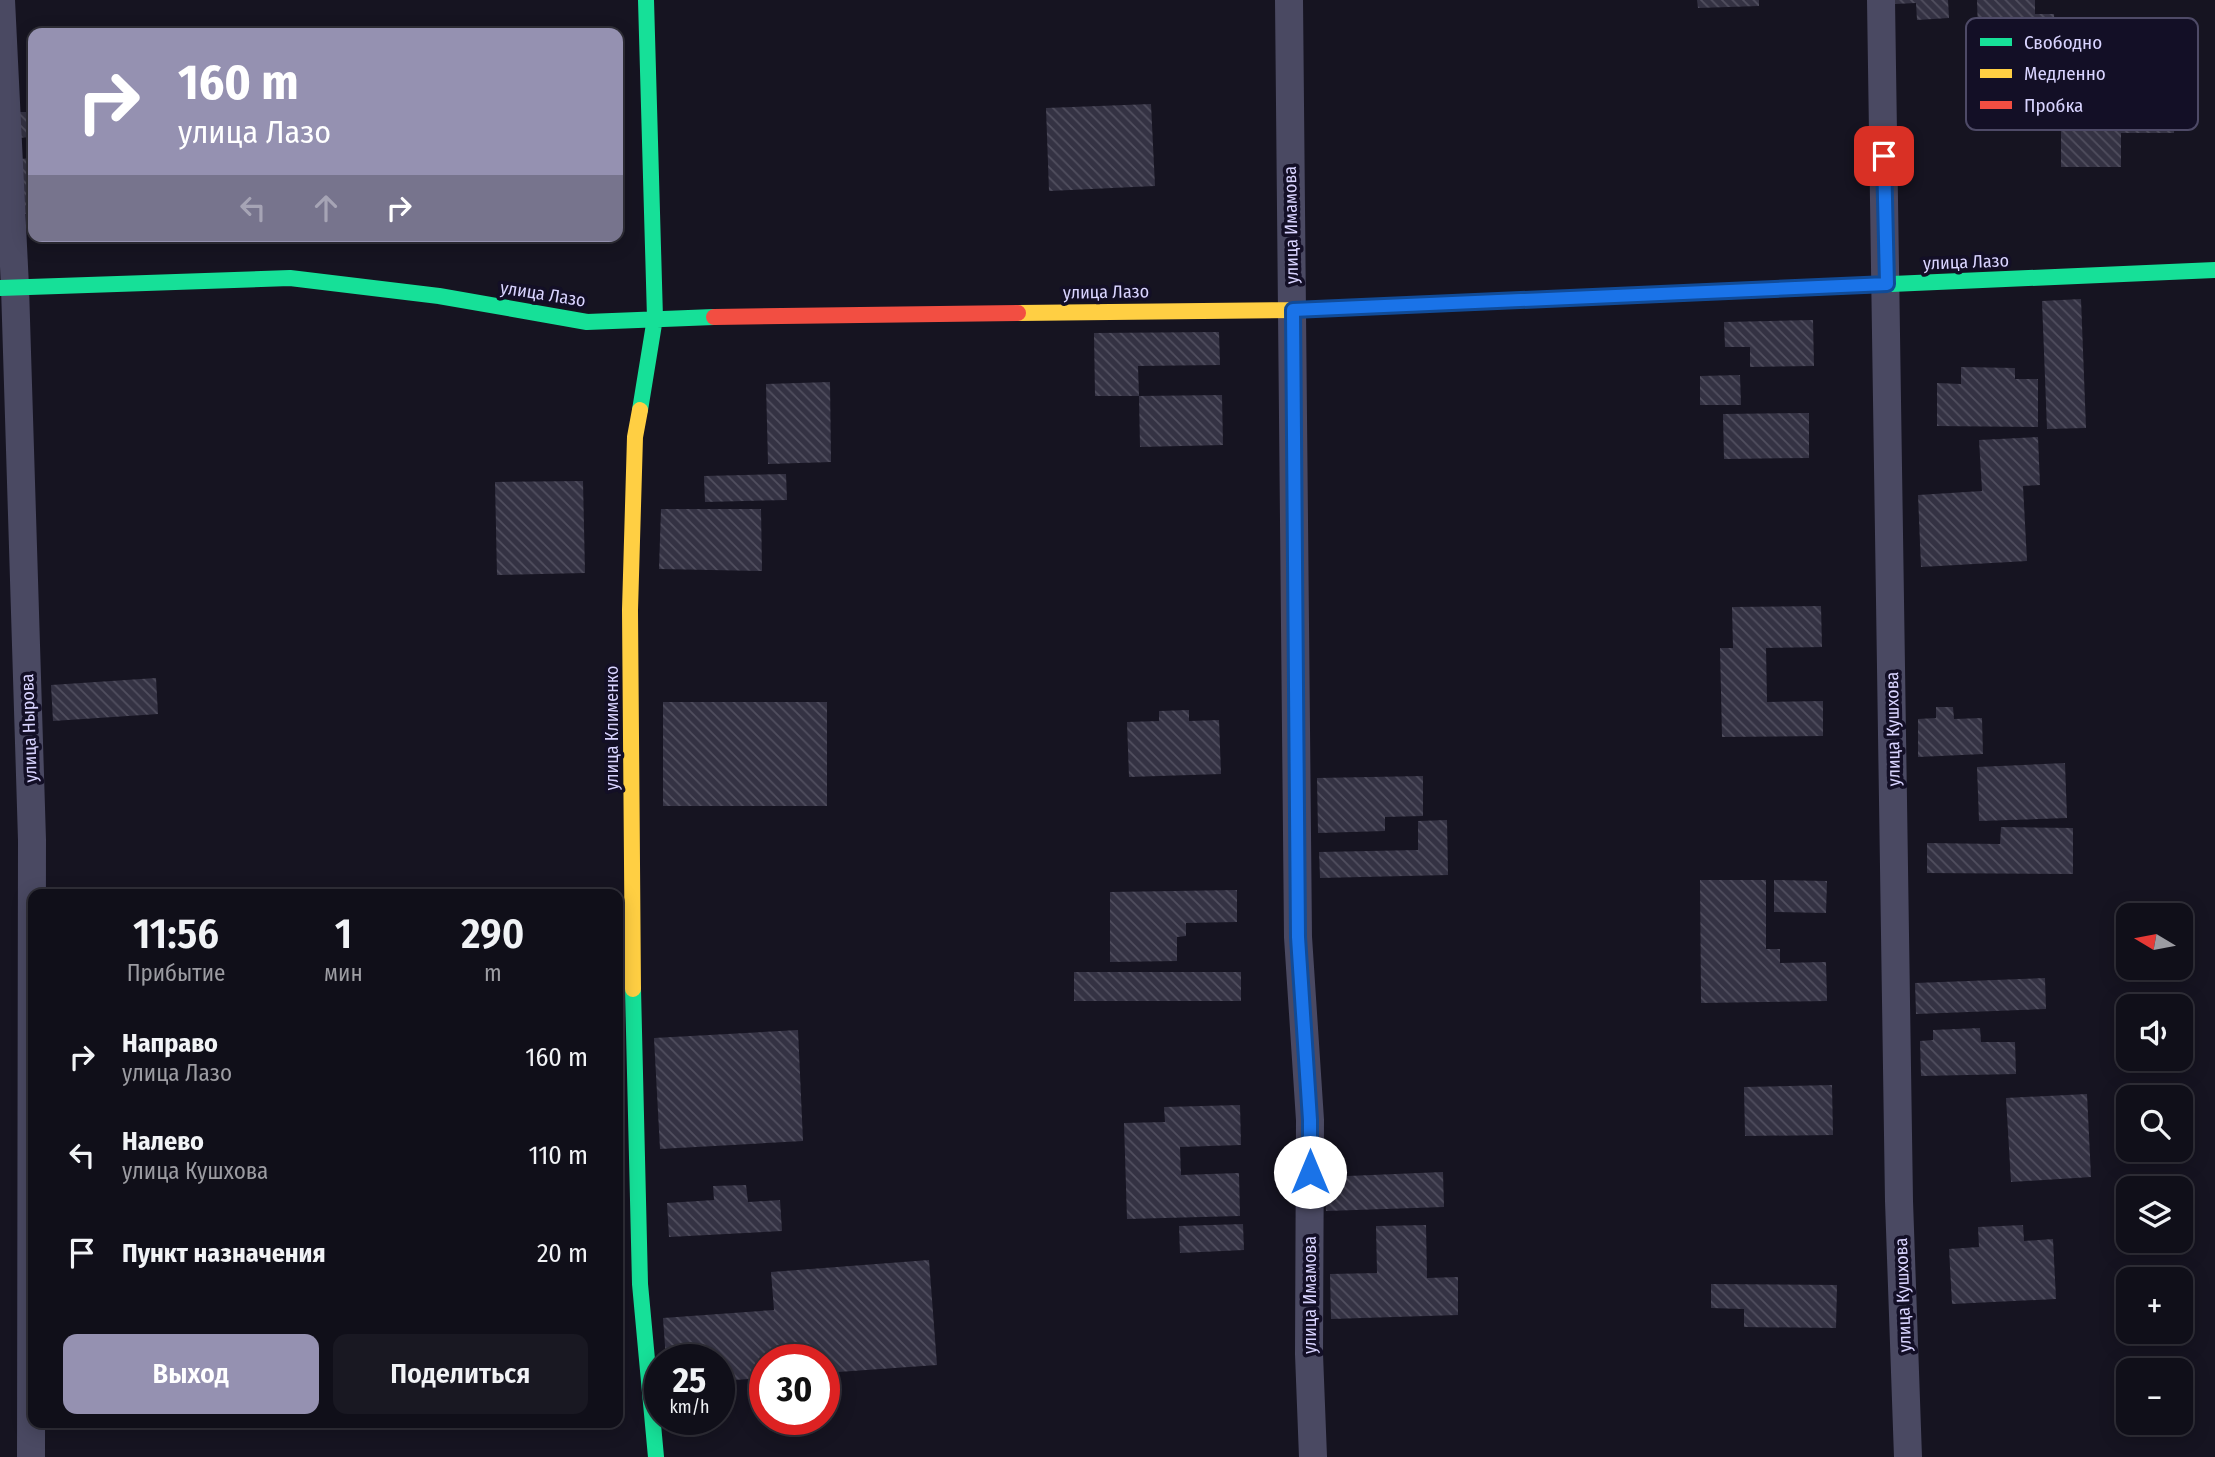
<!DOCTYPE html>
<html lang="ru">
<head>
<meta charset="utf-8">
<style>
  :root { --surface:#100f19; --page:#191822; --text:#f1f3f6; --muted:#9c9ca2; --line:#302f38; --accent:#9591b1 }
  body { margin:0; font-family:"Fira Sans Condensed",sans-serif; background:var(--page); color:var(--text); height:100vh; display:flex; flex-direction:column; font-size:26px; white-space:nowrap }
  * { box-sizing:border-box; margin:0 }
  p { font-size:23px; color:var(--muted) }
  .icon { flex:none; width:38px; height:38px; fill:none; stroke:currentColor; stroke-width:2; stroke-linecap:round; stroke-linejoin:round }
  .map { position:relative; flex:1; overflow:hidden }
  .side { position:absolute; left:28px; top:889px; width:595px; height:539px; display:flex; flex-direction:column; background:var(--surface); border-radius:14px; box-shadow:0 4px 18px #0003,0 0 0 2px var(--line) }
  .side>* { flex:none }
  .guide { position:absolute; left:28px; top:28px; width:595px; height:214px; border-radius:14px; box-shadow:0 4px 18px #0003,0 0 0 2px var(--line); background:#9591b1; color:#fff; overflow:hidden }
  .needle { width:46px; rotate:280deg }
  .tools { position:absolute; left:2116px; top:903px; display:grid; gap:14px }
  .tools a { display:grid; place-items:center; width:77px; height:77px; border-radius:14px; background:var(--surface); box-shadow:0 4px 18px #0003,0 0 0 2px var(--line); font-size:35px }
  .speed { position:absolute; left:644px; top:1344px; display:flex; gap:14px; font-size:35px; font-weight:700; text-align:center }
  .speed>* { display:grid; place-content:center; width:91px; height:91px; border-radius:50%; background:var(--surface); box-shadow:0 4px 18px #0003,0 0 0 2px var(--line); line-height:1 }
  .speed small { font-size:18px; font-weight:400 }
  .speed .limit { border:10px solid #d22; background:#fff; color:#111 }
  .pin { position:absolute; display:grid; place-items:center; width:60px; height:60px; color:#fff; margin:-30px; border-radius:14px; box-shadow:0 4px 10px #0006 }
  .me { position:absolute; width:77px; margin:-38px; rotate:0deg; stroke-linejoin:round; filter:drop-shadow(0 0 5px #0008) }
  .turn { display:flex; align-items:center; gap:24px; height:147px; padding:0 35px; font-size:32px }
  .turn .icon { width:91px; height:91px; stroke-width:2.5 }
  .turn b { display:block; font-size:49px; line-height:60px }
  .lanes { display:flex; align-items:center; height:66px; padding:0 35px; background:#0003; justify-content:center; gap:35px; direction:ltr }
  .lanes .off { opacity:.35 }
  .eta { display:flex; justify-content:space-evenly; align-items:center; height:119px; text-align:center }
  .eta b { font-size:42px; font-weight:600; line-height:49px }
  .cta { display:flex; gap:14px; margin-top:auto; padding:14px 35px }
  .cta a { flex:1; height:80px; border-radius:14px; background:var(--accent); color:#fff; font-size:28px; font-weight:600; line-height:80px; text-align:center }
  .cta a+a { background:var(--page); color:var(--text) }
  ul { padding:0; list-style:none }
  li { display:flex; align-items:center; gap:21px; height:98px; padding:0 35px }
  li div { flex:1 }
  li b { display:block; font-size:26px }
  li em { font-style:normal }
  .map>svg:first-child { display:block }
  .building { fill:url(#building-back-hatch) }
  .lines { fill:none; stroke-linecap:round; stroke-linejoin:round }
  .street { stroke:#4a4962; stroke-width:28 }
  .fast { stroke:#16e098; stroke-width:16 }
  .slow { stroke:#ffcf43; stroke-width:16 }
  .jam { stroke:#f24e42; stroke-width:16 }
  .route-casing { stroke:#114b97; stroke-width:18 }
  .route { stroke:#1a73e8; stroke-width:12 }
  .labels { text-anchor:middle; stroke-width:7; stroke-linejoin:round; paint-order:stroke }
  .street-label { font-size:18px; fill:#d9d4ff; stroke:#130f26 }
  .key { fill:#130f26; stroke:#4e4a67; stroke-width:2 }
  .key-label { font-size:19px; fill:#d9d4ff }
</style>
</head>
<body>
<div class="map">
<svg width="2215" height="1457" viewBox="0 0 2215 1457">
  <defs>
    <pattern id="building-back-hatch" width="6" height="6" patternUnits="userSpaceOnUse" patternTransform="scale(1.75)"><rect width="6" height="6" fill="#343243"/><path d="M-1 5l2 2M0 0l6 6M5-1l2 2" fill="none" stroke="#514f5f"/></pattern>
  </defs>
  <rect width="100%" height="100%" fill="#161421"/>
  <path class="building" d="M1697 0H1759V6L1698 8Z
    M1895 0H1948L1949 18 1917 20 1916 3 1895 4Z
    M1977 0H2035V14H2054L2055 38H2042L2043 63 1979 65Z
    M2061 72H2175L2174 133H2121V167H2061Z
    M1151 104 1155 186 1049 191 1046 108Z
    M17 112H33V137L17 138Z
    M33 158V214H20L18 159Z
    M2081 299 2086 428 2047 429 2042 301Z
    M1813 320 1814 366 1750 367V347H1725L1724 322Z
    M1219 332 1220 365 1138 366 1139 396H1095L1094 333Z
    M1961 367 2015 368V379H2038V427L1937 426V383L1961 384Z
    M1740 375 1741 405H1700V376Z
    M830 382 831 462 768 464 766 384Z
    M1222 395 1223 445 1140 447 1139 396Z
    M1809 413V458L1724 459 1723 414Z
    M2038 437 2040 485 2023 486 2027 561 1921 567 1918 495 1982 491 1979 440Z
    M786 474 787 500 705 502 704 476Z
    M583 481 585 573 497 575 495 482Z
    M661 509H761L762 571 659 569Z
    M1821 606 1822 647 1766 648 1767 702 1823 701V736L1722 737 1720 648H1733L1732 607Z
    M156 678 158 714 53 721 51 685Z
    M663 702H827V806H663Z
    M1936 707H1953L1954 719 1982 718 1983 754 1918 757V719L1936 718Z
    M1189 710V721L1219 720 1221 774 1129 777 1127 722 1159 721V711Z
    M2065 763 2067 818 1979 821 1977 767Z
    M1423 776V816L1385 817V831L1318 833 1317 778Z
    M1447 820 1448 875 1320 878 1319 852 1418 850V821Z
    M2001 827 2073 828V874L1927 873V843L2000 844Z
    M1700 880H1766V949H1780V963L1826 962 1827 1001 1701 1003Z
    M1774 880 1827 881 1826 913 1774 912Z
    M1237 890V922L1186 923V936L1177 937V961L1110 962V892Z
    M1074 972H1241V1001H1074Z
    M2045 978 2046 1009 1916 1014 1915 983Z
    M1980 1028 1981 1042H2015L2016 1074 1921 1076 1920 1041 1933 1040V1030Z
    M798 1030 803 1141 660 1149 654 1038Z
    M1832 1085 1833 1135 1745 1136 1744 1087Z
    M2087 1094 2091 1177 2011 1182 2006 1098Z
    M1240 1105 1241 1145 1180 1147 1181 1175 1239 1173 1240 1216 1127 1219 1124 1123 1165 1122 1164 1107Z
    M1443 1172 1444 1207 1326 1211 1324 1177Z
    M746 1185 748 1202 780 1200 782 1231 669 1237 667 1203 714 1200 713 1186Z
    M1243 1224 1244 1250 1180 1253 1179 1226Z
    M1426 1225 1427 1278 1458 1277V1315L1331 1319 1330 1274 1377 1273 1376 1226Z
    M2023 1225 2024 1241 2053 1239 2056 1299 1952 1304 1949 1249 1979 1247 1978 1227Z
    M929 1260 937 1365 824 1373V1360H765V1378L719 1381V1360H666L663 1318 774 1310 771 1272Z
    M1711 1284 1837 1285 1836 1328 1744 1327V1309L1711 1308Z"/>
  <g class="lines">
    <path class="street" d="M1 0 15 287 32 840 31 1457
      M1289 0 1298 937 1310 1120 1309 1354 1313 1457
      M1881 0 1899 1201 1908 1457"/>
    <path class="fast" d="M0 288 290 278 439 296 587 322 714 317
      M1524 300 2215 270
      M640 410 655 318 646 0
      M633 989 640 1284 656 1457"/>
    <path class="slow" d="M1018 313 1293 310 1524 300
      M633 989 630 610 635 437 640 410"/>
    <path class="jam" d="M714 317 1018 313"/>
  </g>
  <g class="lines">
    <defs>
      <path id="route" d="M1310 1172V1120L1298 937 1293 310 1887 284 1884 156"/>
    </defs>
    <use href="#route" class="route-casing"/>
    <use href="#route" class="route"/>
  </g>
  <g class="labels">
    <g class="street-label">
      <text transform="translate(1291 225) rotate(-91)" y="6">улица Имамова</text>
      <text transform="translate(1966 262) rotate(-2)" y="6">улица Лазо</text>
      <text transform="translate(1106 292) rotate(-1)" y="6">улица Лазо</text>
      <text transform="translate(543 294) rotate(9)" y="6">улица Лазо</text>
      <text transform="translate(29 728) rotate(-92)" y="6">улица Нырова</text>
      <text transform="translate(612 728) rotate(-90)" y="6">улица Клименко</text>
      <text transform="translate(1893 729) rotate(-91)" y="6">улица Кушхова</text>
      <text transform="translate(1310 1295) rotate(-90)" y="6">улица Имамова</text>
      <text transform="translate(1903 1295) rotate(-92)" y="6">улица Кушхова</text>
    </g>
  </g>
  <rect x="1966" y="18" width="232" height="112" rx="10" class="key"/>
  <rect x="1980" y="38" width="32" height="8" fill="#16e098"/>
  <rect x="1980" y="69" width="32" height="9" fill="#ffcf43"/>
  <rect x="1980" y="101" width="32" height="8" fill="#f24e42"/>
  <g class="key-label">
    <text x="2024" y="49">Свободно</text>
    <text x="2024" y="80">Медленно</text>
    <text x="2024" y="112">Пробка</text>
  </g>
</svg>
<div class="tools">
<a><svg class="needle" viewBox="-14 -14 28 28"><path d="M0-13l5 13h-10z" fill="#e53935"/><path d="M0 13l5-13h-10z" fill="#9c9ca2"/></svg></a>
<a><svg class="icon" aria-label="sound" viewBox="0 0 24 24"><path d="M4 9h4l5-4v14l-5-4H4zM17 9q2 3 0 6"/></svg></a>
<a><svg class="icon" aria-label="search" viewBox="0 0 24 24"><circle cx="10" cy="10" r="6"/><path d="M15 15l6 6"/></svg></a>
<a><svg class="icon" aria-label="layers" viewBox="0 0 24 24"><path d="M12 4l9 5-9 5-9-5zM3 14l9 5 9-5"/></svg></a>
<a>+</a>
<a>−</a>
</div>
<div class="speed"><div>25<small>km/h</small></div><div class="limit">30</div></div>
<div class="pin" style="left:1884px;top:156px;background:#d93025"><svg class="icon" aria-label="arrive" viewBox="0 0 24 24"><path d="M6 21V4h12l-3 4 3 4H6"/></svg></div>
<svg class="me" style="left:1310px;top:1172px" viewBox="-20 -20 40 40"><circle r="19" fill="#fff"/><path d="M0-13L10 11 0 6-10 11z" fill="#1a73e8"/></svg>
<div class="guide">
<div class="turn"><svg class="icon" aria-label="right" viewBox="0 0 24 24"><path d="M7 20v-9h11M14 6l5 5-5 5"/></svg><div><b>160 m</b>улица Лазо</div></div>
<div class="lanes"><svg class="icon off" aria-label="left" viewBox="0 0 24 24"><path d="M17 20v-9H6M10 6l-5 5 5 5"/></svg><svg class="icon off" aria-label="ahead" viewBox="0 0 24 24"><path d="M12 20V5M6 11l6-6 6 6"/></svg><svg class="icon" aria-label="right" viewBox="0 0 24 24"><path d="M7 20v-9h11M14 6l5 5-5 5"/></svg></div>
</div>
<section class="side">
<div class="eta">
<div><b>11:56</b><p>Прибытие</p></div>
<div><b>1</b><p>мин</p></div>
<div><b>290</b><p>m</p></div>
</div>
<ul>
<li><svg class="icon" aria-label="right" viewBox="0 0 24 24"><path d="M7 20v-9h11M14 6l5 5-5 5"/></svg><div><b>Направо</b><p>улица Лазо</p></div><em>160 m</em></li>
<li><svg class="icon" aria-label="left" viewBox="0 0 24 24"><path d="M17 20v-9H6M10 6l-5 5 5 5"/></svg><div><b>Налево</b><p>улица Кушхова</p></div><em>110 m</em></li>
<li><svg class="icon" aria-label="arrive" viewBox="0 0 24 24"><path d="M6 21V4h12l-3 4 3 4H6"/></svg><div><b>Пункт назначения</b></div><em>20 m</em></li>
</ul>
<div class="cta"><a>Выход</a><a>Поделиться</a></div>
</section>
</div>
</body>
</html>
